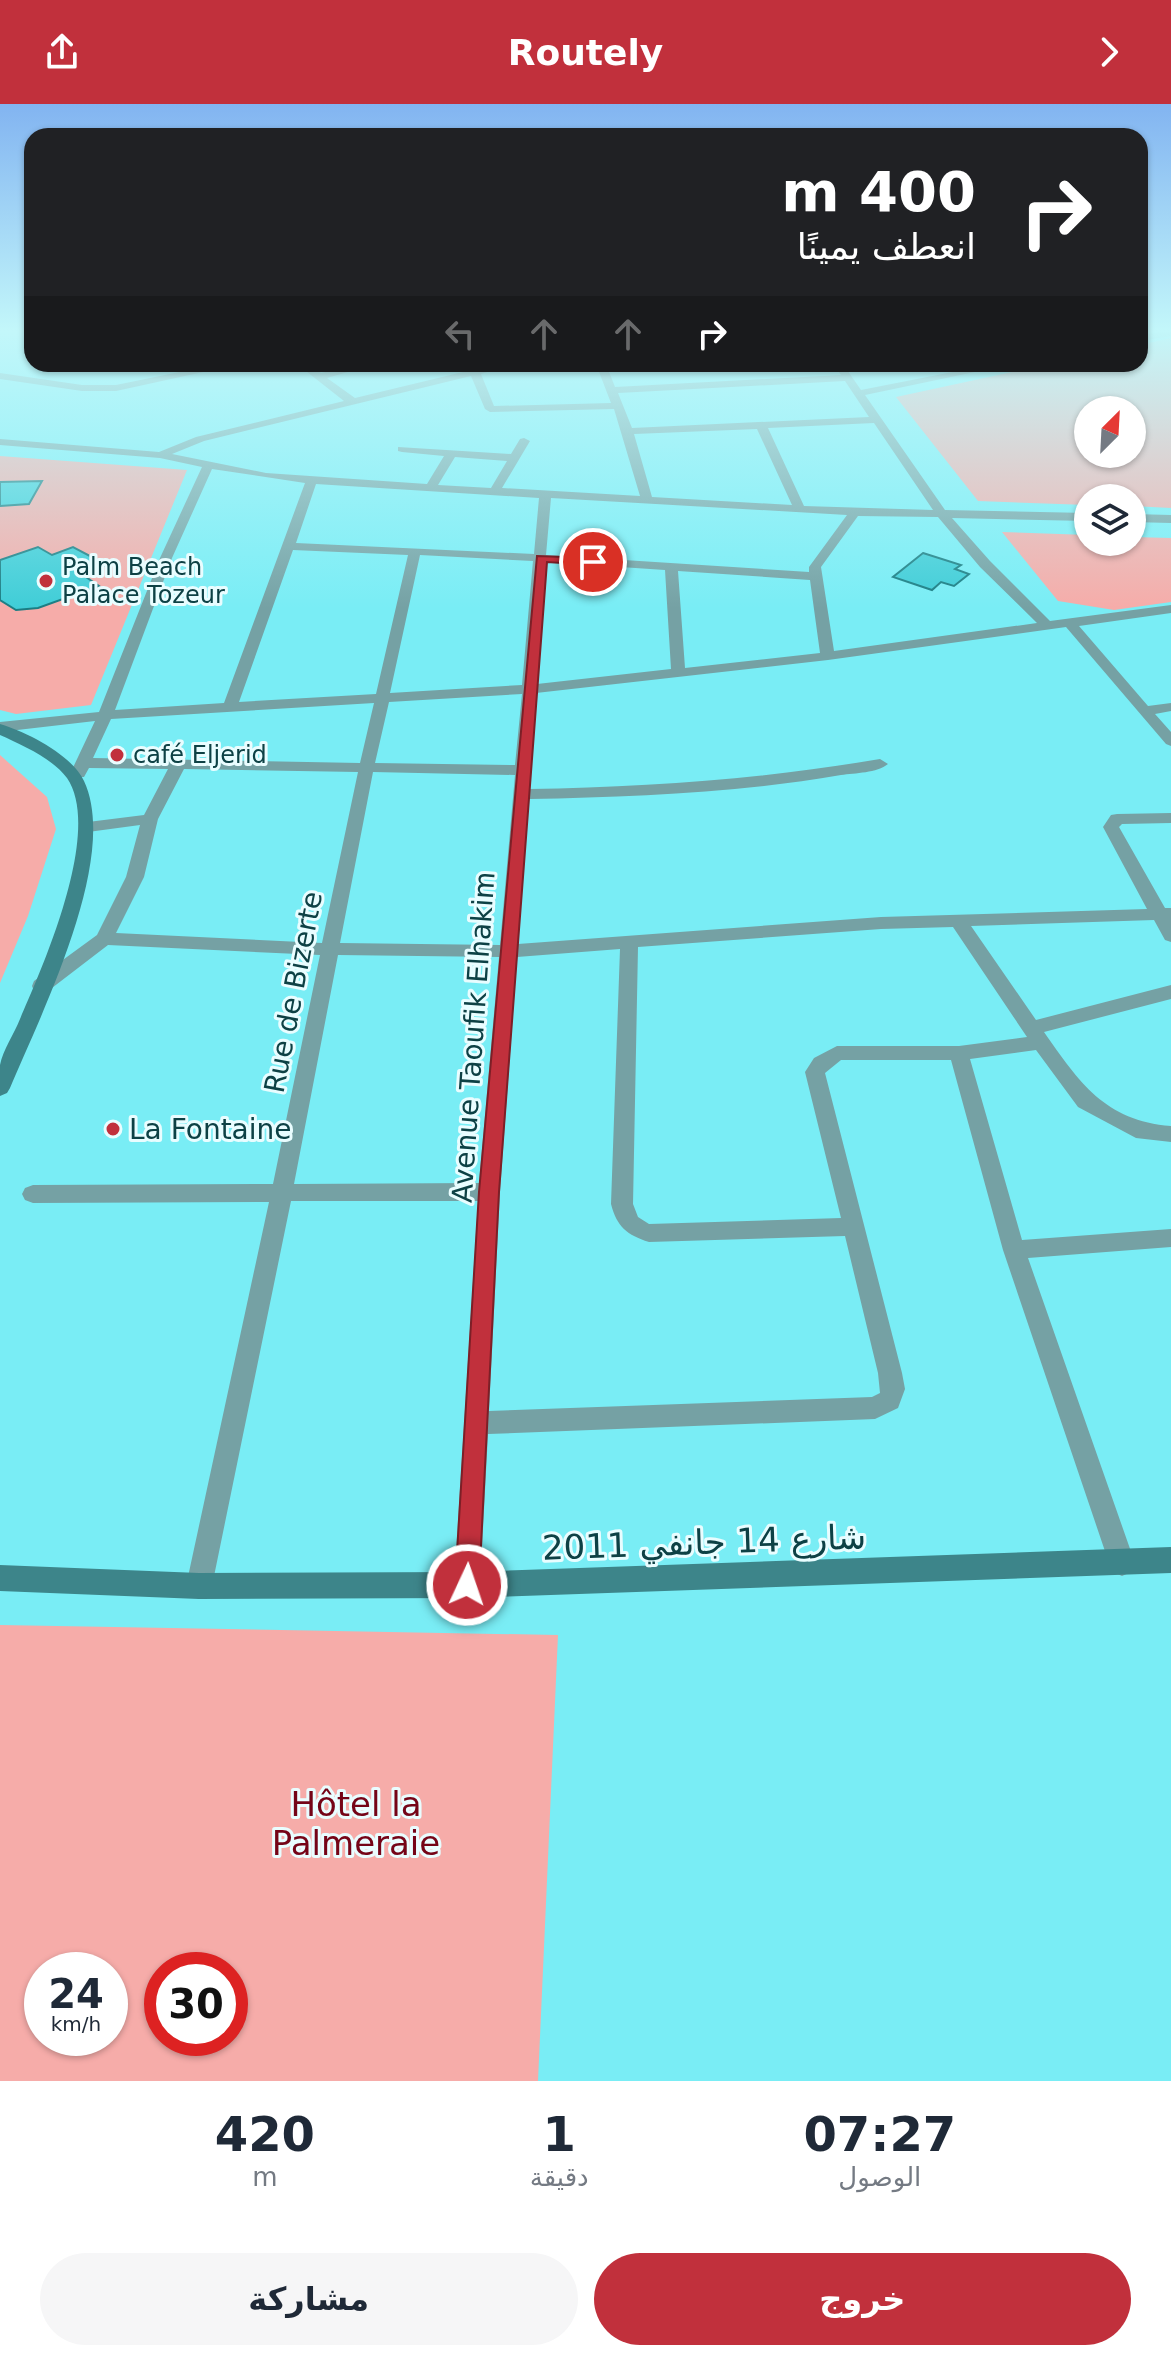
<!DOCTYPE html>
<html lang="ar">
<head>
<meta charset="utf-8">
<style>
  :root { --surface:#fff; --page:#f6f6f7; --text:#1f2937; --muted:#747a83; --accent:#c1303c }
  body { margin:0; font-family:"DejaVu Sans",Vazirmatn,sans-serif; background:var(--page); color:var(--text); direction:rtl; height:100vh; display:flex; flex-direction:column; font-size:30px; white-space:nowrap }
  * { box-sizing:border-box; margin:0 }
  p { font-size:26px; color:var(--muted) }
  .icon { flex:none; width:44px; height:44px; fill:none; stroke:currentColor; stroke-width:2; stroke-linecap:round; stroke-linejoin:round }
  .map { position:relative; height:1977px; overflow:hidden; direction:ltr }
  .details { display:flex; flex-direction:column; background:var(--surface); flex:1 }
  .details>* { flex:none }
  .banner { position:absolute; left:24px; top:24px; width:1124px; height:244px; border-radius:24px; box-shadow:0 2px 6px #0004; direction:rtl; background:#202124; color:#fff; overflow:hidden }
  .needle { width:52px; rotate:24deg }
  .controls { position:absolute; left:1074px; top:292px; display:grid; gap:16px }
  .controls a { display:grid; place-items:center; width:72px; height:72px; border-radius:50%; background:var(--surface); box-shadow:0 2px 6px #0004; font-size:40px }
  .speed { position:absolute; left:24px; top:1848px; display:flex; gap:16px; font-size:40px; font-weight:700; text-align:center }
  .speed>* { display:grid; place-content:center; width:104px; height:104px; border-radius:50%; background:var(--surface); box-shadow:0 2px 6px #0004; line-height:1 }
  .speed small { font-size:20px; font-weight:400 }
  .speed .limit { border:12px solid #d22; background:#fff; color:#111 }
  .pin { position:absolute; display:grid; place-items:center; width:68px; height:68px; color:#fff; margin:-34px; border:4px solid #fff; border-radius:50%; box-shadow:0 2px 8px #0007 }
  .me { position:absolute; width:88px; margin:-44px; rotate:3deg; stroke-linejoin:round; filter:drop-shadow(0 0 6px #0008) }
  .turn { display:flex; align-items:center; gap:28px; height:168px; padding:0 40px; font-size:36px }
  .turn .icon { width:104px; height:104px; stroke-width:2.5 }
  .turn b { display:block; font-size:56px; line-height:68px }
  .lanes { display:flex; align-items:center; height:76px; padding:0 40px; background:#0003; justify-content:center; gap:40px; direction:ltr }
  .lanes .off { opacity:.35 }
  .eta { display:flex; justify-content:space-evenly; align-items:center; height:136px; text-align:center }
  .eta b { font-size:48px; font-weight:700; line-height:56px }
  .button { display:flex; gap:16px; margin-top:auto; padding:16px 40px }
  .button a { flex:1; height:92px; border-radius:48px; background:var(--accent); color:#fff; font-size:32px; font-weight:700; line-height:92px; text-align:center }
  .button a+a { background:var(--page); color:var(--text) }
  header { display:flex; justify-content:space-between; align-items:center; height:104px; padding:0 40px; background:var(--accent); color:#fff; font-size:36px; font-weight:700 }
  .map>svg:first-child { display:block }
  .green { fill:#f6aca9; fill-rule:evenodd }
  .building { fill:#40cdd7; stroke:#1b7d83; stroke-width:2 }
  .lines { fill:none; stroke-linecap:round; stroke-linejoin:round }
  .street { fill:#75a1a4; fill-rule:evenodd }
  .secondary { fill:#3d858a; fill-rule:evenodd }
  .route { fill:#c1303c; stroke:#7d1f27; stroke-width:2 }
  .poi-dot { fill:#c1303c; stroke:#e9fdff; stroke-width:3 }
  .labels { text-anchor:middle; stroke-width:6; stroke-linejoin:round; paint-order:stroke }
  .far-poi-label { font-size:24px; fill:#0d4145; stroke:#e9fdff; text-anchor:start }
  .street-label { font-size:28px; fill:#0d4145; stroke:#e9fdff }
  .poi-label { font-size:28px; fill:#0d4145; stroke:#e9fdff; text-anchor:start }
  .near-street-label { font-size:34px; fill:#0d4145; stroke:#e9fdff }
  .near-park-label { font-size:34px; fill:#750417; stroke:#e9fdff }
</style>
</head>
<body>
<header><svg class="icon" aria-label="forward" viewBox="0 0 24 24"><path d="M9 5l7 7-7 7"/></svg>Routely<svg class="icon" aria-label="share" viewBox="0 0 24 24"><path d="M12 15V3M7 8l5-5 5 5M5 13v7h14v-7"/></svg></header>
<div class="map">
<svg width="1171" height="1977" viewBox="0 0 1171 1977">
  <rect width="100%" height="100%" fill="#79edf5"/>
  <path class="green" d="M1171 234V404L1132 402V394H1088V401L978 397 896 293 1050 260H1140V241ZM1088 306H1132V350H1088Z
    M0 352 187 366 91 601 16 610 0 606Z
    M1002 428 1088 431V438H1132V433L1171 434V498L1114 506 1058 497Z
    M0 651 47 693 56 725 28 812 0 879Z
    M0 1521 558 1531 538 1977H0ZM110 1866V1934H42V1866ZM230 1866V1934H162V1866Z"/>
  <path class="building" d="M42 377 29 400 0 402V378Z
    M38 443 52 451 73 443 107 461 83 471 99 482 38 504 16 506 0 496V456Z
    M923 449 961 461 955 465 969 470 954 482 941 478 932 486 893 473Z"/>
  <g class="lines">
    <path class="street" d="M1171 227V232L1140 237V231Z
      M195 260H240L116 287H82L0 275V269L82 281H116L199 264Z
      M297 260H308L321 269 359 260H376L327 274 355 294 467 267 462 260 477 265 513 260 481 270 494 302 611 299 596 260H606L615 283 841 271 833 260H843L861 286 993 260H1013L865 291 945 406 1088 409V417L952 414 990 457 1050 517 1171 501V509L1079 522 1148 602 1171 599V607L1155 610 1171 628V642L1166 640 1066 523 828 556 536 589 529 685C647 683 764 675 880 655L888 660C877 669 855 669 841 671 738 689 633 693 529 695L518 840 881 813 1147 805 1103 723 1111 711 1117 710 1171 709V719L1122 720 1119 723 1165 804H1171V838L1165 836 1154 816 971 822 1036 916 1171 881V895L1044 928C1079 978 1105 1017 1171 1022V1038L1136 1034 1078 1003 1036 946 970 955 1022 1136 1171 1125V1143L1028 1154 1135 1459 1131 1468 1122 1472 1113 1468 1109 1459 1003 1146 951 956H841L825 969 902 1269 905 1285 898 1304 875 1315 488 1330 480 1481 476 1490 467 1494 458 1490 454 1481 478 1097H291L212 1482 208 1491 199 1495 190 1491 186 1482 269 1098 33 1099 25 1096 22 1090 25 1084 33 1081 273 1080 320 851 108 841 48 887H34L32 882 34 877 97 831 126 773 140 721 88 728 80 723 88 718 144 711 168 665 89 664 84 673H72L70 670 95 617 0 628V618L99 608 160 454 202 363 160 354 0 341V335L159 348 196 333 344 297ZM471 272 485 305 490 308 614 305 640 392 502 384 530 337 524 334 520 335 511 350 398 343V347L402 348 444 352 427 380 266 369 172 350 204 337ZM845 277 869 313 632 324 618 289ZM874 319 933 406 804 402 768 324ZM757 325 792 401 652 393 634 330ZM455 353 507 357 491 384 438 381ZM212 365 305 379 224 599 115 606 172 454ZM316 380 539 394 534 450 296 439ZM551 394 847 411 809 463V468L546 451ZM858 412 938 413 980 463 1037 519 834 547 821 463ZM293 446 408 451 376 590 239 598ZM420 451 533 457 522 581 390 589ZM546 458 665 466 671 565 537 580ZM678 467 810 476 820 549 685 564ZM522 590 515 661 375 659 389 598ZM374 599 360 659 93 654 111 615ZM184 665 358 668 322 839 116 829 144 773 158 715ZM373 668 515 671 500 841 340 839ZM953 823 1027 933 959 942H837L814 954 805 968 841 1114 649 1120 638 1113 633 1100 638 843 881 825ZM620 845 611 1100C617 1123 627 1131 649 1138L845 1132 878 1269 880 1289 872 1293 489 1307 500 1088 517 853ZM338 851 499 853 479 1079 294 1080Z
      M1132 410 1171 411V419L1132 418Z"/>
    <path class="secondary" d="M0 620C27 628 72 651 84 677 120 754 41 910 10 984L7 989 0 992C0 982 0 970 0 961 3 946 14 930 20 915 43 862 103 727 67 674 52 654 22 641 0 631Z
      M1171 1443V1469L467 1494 199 1495 0 1487V1461L199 1469 467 1468Z"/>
  </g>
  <linearGradient id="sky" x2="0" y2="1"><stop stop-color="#82b4f1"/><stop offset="0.45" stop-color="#c3f7fa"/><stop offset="1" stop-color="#c3f7fa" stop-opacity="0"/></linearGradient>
  <rect width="1171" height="504" fill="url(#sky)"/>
  <path class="route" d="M537 452 593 454 599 458 593 461 547 458 499 1088 479 1481 476 1489 467 1493 458 1489 455 1481 479 1088Z"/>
  <g class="poi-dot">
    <circle cx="46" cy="477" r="8"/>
    <circle cx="117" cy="651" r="8"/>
    <circle cx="113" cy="1025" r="8"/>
  </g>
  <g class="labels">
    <g class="far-poi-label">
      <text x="62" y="471">Palm Beach<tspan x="62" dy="28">Palace Tozeur</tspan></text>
      <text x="133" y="659">café Eljerid</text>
    </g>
    <g class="street-label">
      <text transform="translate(293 888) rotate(-79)" y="10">Rue de Bizerte</text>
      <text transform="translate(473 933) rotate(-86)" y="10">Avenue Taoufik Elhakim</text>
    </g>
    <g class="poi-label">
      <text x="129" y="1035">La Fontaine</text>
    </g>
    <g class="near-street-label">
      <text transform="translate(704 1438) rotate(-2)" y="12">شارع 14 جانفي 2011</text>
    </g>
    <g class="near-park-label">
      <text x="356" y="1712">Hôtel la<tspan x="356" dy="39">Palmeraie</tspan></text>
    </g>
  </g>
</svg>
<div class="controls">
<a><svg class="needle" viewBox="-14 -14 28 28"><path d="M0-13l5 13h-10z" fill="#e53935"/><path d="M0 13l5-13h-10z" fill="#747a83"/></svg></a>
<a><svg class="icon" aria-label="layers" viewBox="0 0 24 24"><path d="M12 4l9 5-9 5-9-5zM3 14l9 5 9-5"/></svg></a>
</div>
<div class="speed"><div>24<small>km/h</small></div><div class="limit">30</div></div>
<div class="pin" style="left:593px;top:458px;background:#d93025"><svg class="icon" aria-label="arrive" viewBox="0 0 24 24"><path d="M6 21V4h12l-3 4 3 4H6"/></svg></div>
<svg class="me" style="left:467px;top:1481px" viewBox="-20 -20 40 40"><circle r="17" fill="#c1303c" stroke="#fff" stroke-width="3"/><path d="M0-11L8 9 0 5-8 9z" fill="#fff"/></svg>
<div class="banner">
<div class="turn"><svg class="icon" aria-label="right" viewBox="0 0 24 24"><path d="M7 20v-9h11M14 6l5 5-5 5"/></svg><div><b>400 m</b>انعطف يمينًا</div></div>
<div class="lanes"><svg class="icon off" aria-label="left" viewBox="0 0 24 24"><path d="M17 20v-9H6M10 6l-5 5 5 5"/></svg><svg class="icon off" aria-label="ahead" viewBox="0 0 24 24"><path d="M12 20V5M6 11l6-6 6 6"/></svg><svg class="icon off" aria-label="ahead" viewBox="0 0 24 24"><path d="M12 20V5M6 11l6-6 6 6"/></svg><svg class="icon" aria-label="right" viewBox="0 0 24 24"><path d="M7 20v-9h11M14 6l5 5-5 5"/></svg></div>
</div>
</div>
<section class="details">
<div class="eta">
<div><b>07:27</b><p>الوصول</p></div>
<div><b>1</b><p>دقيقة</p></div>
<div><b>420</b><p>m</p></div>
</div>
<div class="button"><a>خروج</a><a>مشاركة</a></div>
</section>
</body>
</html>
